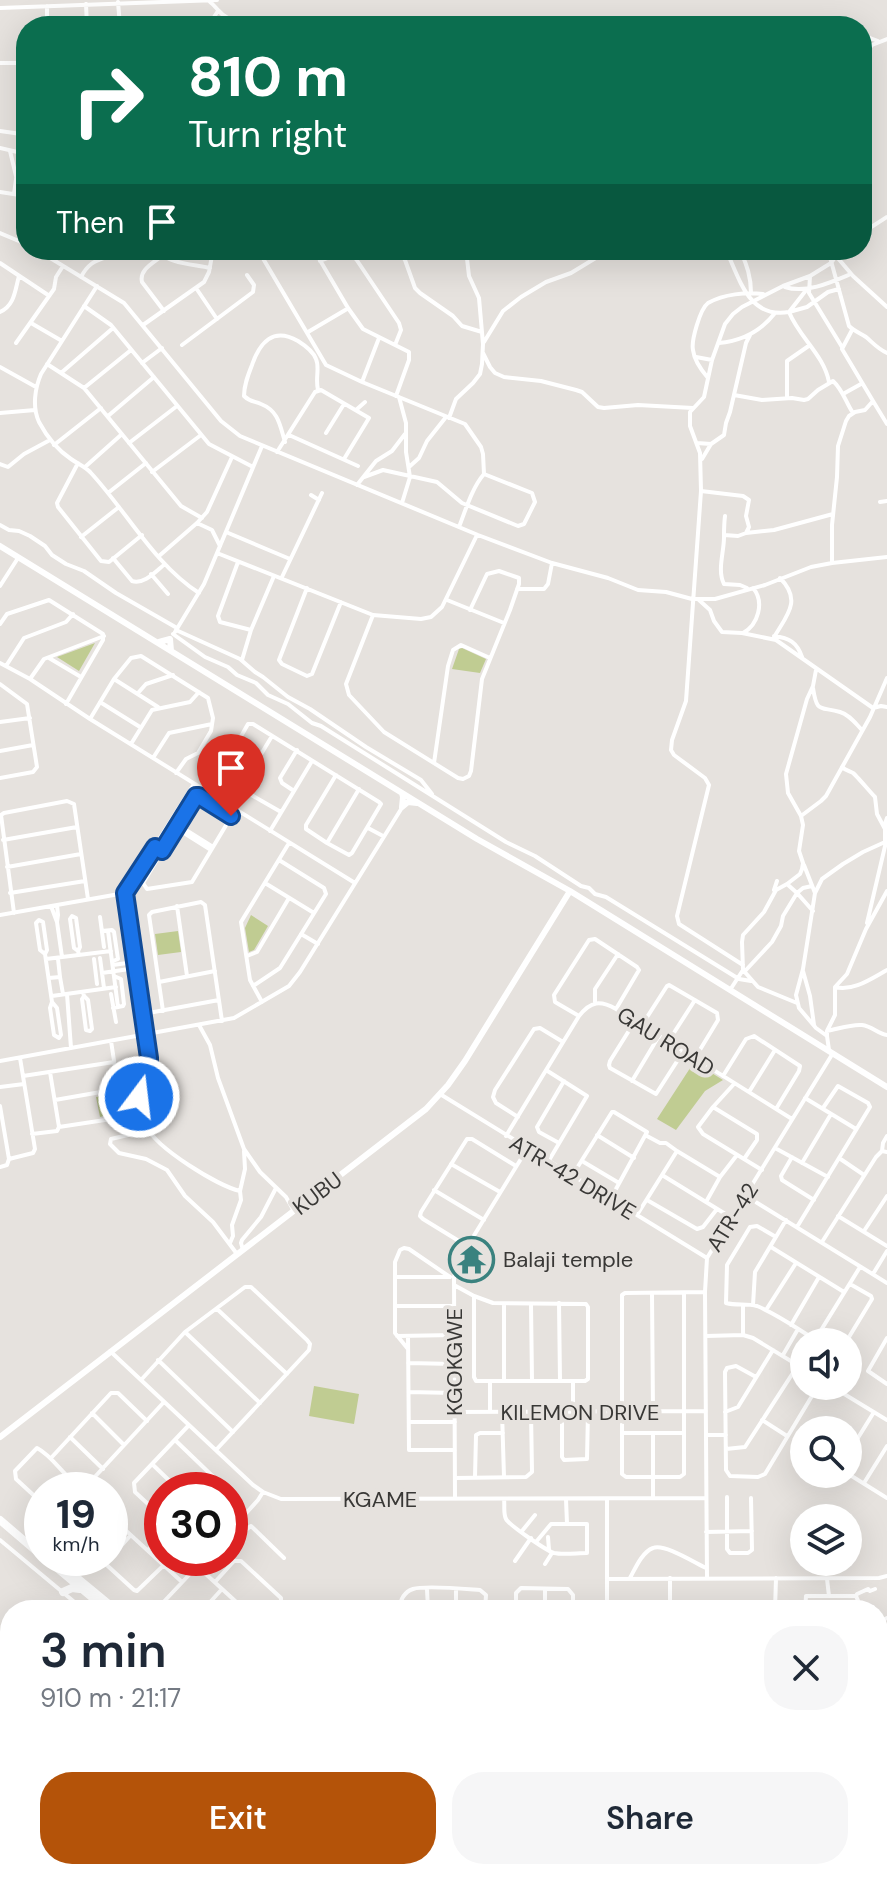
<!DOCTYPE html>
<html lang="en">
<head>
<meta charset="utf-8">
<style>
  :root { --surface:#fff; --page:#f6f6f7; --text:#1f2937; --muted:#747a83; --accent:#b45309 }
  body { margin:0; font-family:"DM Sans",sans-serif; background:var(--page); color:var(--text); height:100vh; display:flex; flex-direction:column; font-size:30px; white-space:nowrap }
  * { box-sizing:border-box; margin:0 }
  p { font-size:26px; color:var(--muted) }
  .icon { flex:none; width:44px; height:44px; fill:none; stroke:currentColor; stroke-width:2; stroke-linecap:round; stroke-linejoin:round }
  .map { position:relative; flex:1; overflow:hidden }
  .panel { position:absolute; left:0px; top:1600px; width:888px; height:280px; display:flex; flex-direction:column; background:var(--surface); border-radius:32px 32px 0 0; box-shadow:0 8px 32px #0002 }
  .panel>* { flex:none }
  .banner { position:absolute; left:16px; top:16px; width:856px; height:244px; border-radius:32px; box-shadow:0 8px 32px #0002; background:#0b6e4f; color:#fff; overflow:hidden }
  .buttons { position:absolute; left:790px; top:1328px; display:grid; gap:16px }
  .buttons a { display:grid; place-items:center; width:72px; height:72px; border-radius:50%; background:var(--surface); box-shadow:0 8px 32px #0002; font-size:40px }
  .speed { position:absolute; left:24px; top:1472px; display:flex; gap:16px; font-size:40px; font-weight:700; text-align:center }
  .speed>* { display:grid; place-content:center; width:104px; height:104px; border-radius:50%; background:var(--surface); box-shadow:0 8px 32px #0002; line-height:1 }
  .speed small { font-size:20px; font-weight:400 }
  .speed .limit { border:12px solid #d22; background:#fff; color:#111 }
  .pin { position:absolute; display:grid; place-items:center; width:68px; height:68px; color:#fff; margin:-82px -34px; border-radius:50% 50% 50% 0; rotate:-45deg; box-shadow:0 0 8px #0007 }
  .pin .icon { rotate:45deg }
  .me { position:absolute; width:88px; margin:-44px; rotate:15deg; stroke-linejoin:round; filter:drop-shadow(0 0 6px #0008) }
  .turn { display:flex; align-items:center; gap:28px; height:168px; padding:0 40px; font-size:36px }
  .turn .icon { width:104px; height:104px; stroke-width:2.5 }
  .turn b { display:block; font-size:56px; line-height:68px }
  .then { display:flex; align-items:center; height:76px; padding:0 40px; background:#0003; gap:16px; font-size:30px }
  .round { display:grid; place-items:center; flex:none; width:84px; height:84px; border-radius:32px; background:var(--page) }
  .overview { display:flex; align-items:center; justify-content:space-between; height:136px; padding:0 40px }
  h1 { font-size:48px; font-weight:600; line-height:60px }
  .cta { display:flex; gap:16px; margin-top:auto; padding:16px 40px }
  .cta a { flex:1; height:92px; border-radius:32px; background:var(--accent); color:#fff; font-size:32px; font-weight:600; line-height:92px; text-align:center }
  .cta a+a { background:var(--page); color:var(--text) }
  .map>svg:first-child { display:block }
  .grass { fill:#c0cc92 }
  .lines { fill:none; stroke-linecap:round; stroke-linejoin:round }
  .minor { stroke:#fff; stroke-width:4 }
  .major { stroke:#fff; stroke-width:6 }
  .highway { stroke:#fff; stroke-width:8 }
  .rail-casing { stroke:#696765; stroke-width:5 }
  .rail { stroke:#e6e2de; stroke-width:2; stroke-dasharray:6; stroke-linecap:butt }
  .route-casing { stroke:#114b97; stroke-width:20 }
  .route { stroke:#1a73e8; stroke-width:14 }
  .labels { text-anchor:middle; stroke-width:8; stroke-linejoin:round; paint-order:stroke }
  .street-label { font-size:22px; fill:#393836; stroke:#e6e2de }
  .poi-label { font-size:22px; fill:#393836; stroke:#e6e2de; text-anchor:start }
</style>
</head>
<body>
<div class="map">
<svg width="887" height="1880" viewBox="0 0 887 1880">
  <rect width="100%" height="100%" fill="#e6e2de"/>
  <path class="grass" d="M95 643 79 671 57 657Z
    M462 648 486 659 480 673 452 669 459 649Z
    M251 915 268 926 254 950 249 952 245 928Z
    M178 931 181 952 158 955 155 934Z
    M694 1062 723 1080 705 1091 676 1130 657 1119Z
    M116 1093 119 1112 100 1117 96 1097Z
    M314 1386 359 1394 354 1424 309 1416Z"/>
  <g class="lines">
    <path class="minor" d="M118 2 120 26
      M210 2C214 5 216 8 219 11 225 19 238 23 247 26
      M86 4 87 26
      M47 6V26
      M0 8 217 0
      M208 26 218 11
      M805 26 806 19 808 18 849 21 857 26
      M862 31 870 38 878 41
      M862 58 872 45 887 39
      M0 63H26
      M0 131 21 134
      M0 148 26 154
      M10 151 16 176
      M0 192 26 196
      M14 194 17 172 26 161
      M0 233 26 244
      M862 233 887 217
      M19 240 26 214
      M37 250 124 303 221 421 240 436 478 535 552 563 608 578 638 590 666 592 692 599H715L765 585 811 567 832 563 887 557
      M157 250C168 264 193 264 210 268
      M258 250 326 365 362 382 465 424 481 447 483 454 484 474 532 493 535 502 524 524 518 526 462 503 437 482 383 470 364 477
      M314 250 348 308 363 329 409 352V360L396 396
      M398 250 405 260 415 288 420 293 453 316 462 326 482 332
      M726 250C740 280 749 319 789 312L807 289
      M740 250C747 265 751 277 751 293
      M828 250 849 326C854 331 860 333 866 337 873 343 878 349 887 353
      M831 250 853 276 887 307
      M162 256C153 263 139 270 142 282L164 311
      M320 261 343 252 356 259 399 323 401 330 395 345
      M0 263 48 295
      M810 276 809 293 842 347
      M81 277C92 256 102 263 118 250
      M97 286 41 374C35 388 32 407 39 422 47 437 56 449 71 459 78 464 86 467 91 473 127 512 154 564 199 593
      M785 287C806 294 832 282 851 274
      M196 288 217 319
      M84 306 111 325 209 444 253 467
      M0 312C15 305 15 290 19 276
      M31 323 62 341
      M143 325 204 282 209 272 213 250
      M308 332 347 309
      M484 342 503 311 521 297 546 282 571 273 599 256 616 250
      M16 343 54 289 56 277 63 266
      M719 343C742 341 761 331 775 313
      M182 345 253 292 254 285 247 275
      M483 353 490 367 495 373 504 377 541 381 576 390 582 392 598 407 604 408 638 405 693 408
      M696 357 712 360
      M142 363 162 348
      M47 364 84 388 181 506 202 518
      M0 367 36 387
      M61 373 113 328
      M708 378C702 371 694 359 693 350 691 341 700 309 708 303 724 294 746 292 763 294
      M362 382 379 338
      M829 382C824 355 799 337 789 312L807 307 828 292 839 289
      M84 388 131 350
      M843 394 861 384
      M734 395 762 400 792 398 804 400 808 399 818 390 833 381C843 390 846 403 853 413
      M399 397 406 423V452L410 477 402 503
      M787 398V361L810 345
      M873 401 887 424
      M356 410 365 402
      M0 413 35 410
      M108 416 154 377
      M449 418 456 399 473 383 480 374 482 364 483 344 479 298 469 276 466 250
      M326 433 344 404
      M289 435 358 466
      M285 442C280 426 279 411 261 404 254 401 250 402 244 396 244 385 248 375 252 365 260 342 273 327 298 341 306 346 313 351 316 359 320 368 315 378 318 390
      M129 443 177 406
      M697 443 711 444 724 435 726 423 730 412 746 343 750 335
      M54 445 101 408
      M277 452 315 392 321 390 369 418 344 459
      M702 459 711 444
      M78 463 57 503 58 507 101 561 109 562 142 535
      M0 464 8 467 24 454 50 440
      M85 467 122 434
      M409 467 419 458 427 441 446 417
      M152 472 201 435
      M357 485 376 461 392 451 405 434
      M701 491 743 496 749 500 746 516 749 527 746 533 738 536 724 535
      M108 493 146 463
      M311 495 319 500
      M880 502 887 501
      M725 516C724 524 724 530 724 537 724 553 717 570 724 584L740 585 747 588
      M197 523 212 530 220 546
      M0 525 9 530 19 531 30 536 45 546 52 555 66 564 84 571 116 593 177 628
      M459 527C466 509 472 488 484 474
      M226 532 290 559
      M746 533 774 530 833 514
      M81 537 119 507
      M217 553 373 615 421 619 431 617 442 607 477 535
      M159 556 197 523 207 512 232 457
      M113 558 132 581C144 585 156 571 165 564
      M238 562 218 616 220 622 251 630 274 576
      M832 563V525L837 477 838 446 846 421 849 416 855 412 865 410 873 401 842 349 852 330
      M151 574 168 594
      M282 577 322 493
      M0 586 18 558
      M307 588 279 660 282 664 307 676 312 674 341 602
      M517 589H544L548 584 552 563
      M447 600 504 623
      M699 600 710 610 714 621 722 632 742 633 776 640 873 708 881 706 887 707
      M373 615 346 684 349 695 384 732 458 778 463 779 469 776 471 771 482 679 510 610 519 584V578L499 571 487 574 470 610
      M0 624 7 614 49 600 103 634V640L66 704
      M176 630 240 659 255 672 263 677 288 697 310 709 366 747 421 780 432 794
      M175 632 204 584 262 446
      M743 633C758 625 765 602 753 588
      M173 634 205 657 228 667 237 675 256 683 268 695 288 704 312 723 321 726 506 842 535 856 581 886 589 888 595 894 606 897 739 979 751 981
      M774 636C789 638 797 642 802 657
      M773 639C786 616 803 601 780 578
      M49 658 81 677
      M242 660 251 630
      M0 663 30 679 90 719 355 883
      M6 666 24 638 66 622 73 614
      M30 679 44 659 104 636
      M114 679 158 707
      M0 684 27 704 37 767 33 772 0 778
      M813 688C817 714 820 706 840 712 850 715 855 723 862 730
      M138 693 146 684 173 675
      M100 702 140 727
      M90 719 114 679 131 658 141 656 208 698 213 718 211 731 198 753 186 759 176 773
      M0 722 30 718
      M131 744 152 710 190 702 199 692
      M0 751 33 745
      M153 758 169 733 212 724
      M434 763 448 666 453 650 461 645 490 658
      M842 767C845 770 849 771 853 773 856 775 870 792 875 797L877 814 885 829
      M240 789 272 736
      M294 791 282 783 280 778 297 750
      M181 805 187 810 143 883 147 889 192 882 231 817 198 795 187 810
      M281 812 220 777 219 775 248 724H253L379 802 381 804 352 853 349 855 327 843 306 829V825L336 775
      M801 816 821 801 826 796 870 717 887 678
      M178 825 213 847
      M176 828 211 850
      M368 828 383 836
      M270 831 312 761
      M3 840 77 827
      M327 843 359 789
      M804 865 815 893
      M7 867 81 854
      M265 883 314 913
      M787 884 797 893 783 916 781 926 772 942 746 970H743L758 987 797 1003
      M812 886 803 888 797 893 813 911
      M774 890 777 881
      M10 893 85 881
      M125 893 149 1058C148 1068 138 1073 137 1084 139 1098 141 1114 147 1127 156 1148 218 1186 240 1191
      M57 905 58 915 57 922 62 957
      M51 906 57 922
      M177 906 187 976
      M14 913 1 815 4 813 67 801 74 804 88 899
      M0 915 125 893 194 784
      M100 917 104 947
      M867 923 886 842
      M102 931 112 930 114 932 118 959 113 961
      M108 931 118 1007
      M301 934 318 944
      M78 951 80 947 76 918 72 916 70 919 74 948 78 951 79 955
      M45 954 40 950 36 923 39 920 43 922 47 950 45 954 52 1002 50 1008 54 1035 59 1038 61 1035 57 1008 52 1002
      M247 956 257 952 289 898
      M100 958 104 988
      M46 959 111 951
      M94 959 97 984
      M113 965 134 962
      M743 965 679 924 677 916 709 785 705 778 674 755 671 750 672 740 686 701 701 491 700 453 690 426V412L704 397 712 360 725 324 733 314 742 307 783 286 810 276 831 263 840 250
      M803 971 810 996 814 1025
      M102 973 136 968
      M60 977 63 994
      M49 978 60 977 58 959
      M159 982 215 971
      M253 986 280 968 326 894 324 888 279 860
      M835 987C853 992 872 978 887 970
      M730 990 743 970 742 942 743 935 764 912 776 890 787 884 800 874 802 869 803 863 799 851 803 825 801 816 788 793 786 774 807 699 813 686 816 670
      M83 992 84 996 82 999 86 1030 90 1031 92 1029 88 1000 84 996
      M67 994 71 1048
      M111 994 116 1022
      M52 996 116 987
      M262 1002 250 980 241 922 289 843
      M595 1002V989L618 954
      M113 1008 123 1006 124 1004 121 979 114 976
      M163 1011 149 915 152 912 201 902 205 905 222 1021
      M143 1014 219 1000
      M579 1016 555 1002 554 995 589 940 595 939 637 967 639 970 616 1009
      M635 1021 610 1061 609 1065 610 1068 656 1094 683 1052
      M199 1025 210 1045 218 1078 244 1149 260 1172 286 1197 294 1211
      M642 1025 667 986 669 985 717 1013 718 1020 695 1058
      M827 1031C838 1029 851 1024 862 1025 872 1026 878 1034 887 1035
      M827 1036V1031L835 1015V987L847 974 866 929 887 891
      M668 1042 695 1000
      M829 1050 827 1036 816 1028 799 1008 796 995 803 969 815 893 822 879 843 864 863 852 885 842V824L887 818
      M0 1061 234 1018 289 986 300 972 403 806
      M546 1070 587 1096 548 1162
      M50 1072 59 1127
      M23 1076 114 1062
      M723 1076 746 1039 754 1036 800 1066 799 1071 776 1109
      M632 1081 659 1036
      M734 1084 713 1107 698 1127 703 1134 744 1159
      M0 1087 24 1084
      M749 1092 775 1050
      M440 1094 707 1258
      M805 1098 856 1129
      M55 1100 118 1089
      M0 1106 9 1159 7 1165 0 1167
      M713 1107 757 1134V1140L744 1159 762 1170
      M518 1117 496 1103 493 1097 495 1090 534 1029 540 1028 563 1042
      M144 1119 128 1135 111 1139 110 1144 119 1153 146 1159 167 1170 185 1196 213 1222 237 1254
      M32 1134 57 1131 59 1127 118 1118 122 1113 111 1041
      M597 1135 634 1158
      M506 1136 579 1016C591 1001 600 1000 616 1009L792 1119
      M647 1136 660 1143H666L677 1151
      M559 1143 539 1132 537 1127 564 1081
      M775 1148 828 1177
      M882 1151 883 1143 887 1136
      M792 1157 781 1176 782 1180 814 1200
      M839 1158 864 1175
      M9 1159 33 1153 35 1149 20 1058
      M582 1161 619 1183
      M802 1163 831 1114
      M451 1164 500 1192
      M662 1175 732 1218
      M572 1176 612 1112H614L647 1132 610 1200
      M434 1190 484 1220
      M746 1196 887 1283
      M647 1200 697 1229 703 1227 717 1209
      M706 1202 720 1177 737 1155
      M637 1215 677 1151 720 1177
      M838 1216 887 1246
      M797 1227 870 1107 868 1103 838 1086 823 1108
      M864 1231 887 1196
      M776 1237 757 1226 750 1227 727 1265 726 1303C736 1306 747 1303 757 1306 779 1315 799 1330 819 1342
      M822 1242 876 1157 882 1151 887 1152
      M230 1243 233 1236 232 1225 241 1200 240 1191 245 1169 244 1151
      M467 1246 423 1219 420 1216 421 1212 467 1139H472L516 1166
      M771 1247 844 1292
      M243 1250 241 1243 242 1240 261 1217 276 1188
      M873 1274 887 1251
      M395 1277H449
      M454 1285 474 1296 493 1303 586 1304 588 1307V1379L585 1381H476L474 1377V1296
      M684 1293V1474L680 1477H626L622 1474V1295L625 1293 705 1292
      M652 1294 653 1412
      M559 1303 560 1381
      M531 1304 532 1381
      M753 1305 755 1272 786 1220
      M395 1306H454
      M217 1309 287 1374
      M766 1310 796 1263
      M791 1325 819 1277
      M185 1332 260 1403
      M743 1335V1306
      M397 1336 454 1335
      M408 1336 409 1450H455
      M706 1336 743 1335 753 1338 804 1369
      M887 1338 868 1371 887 1384
      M815 1340 860 1267
      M846 1342 872 1299 871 1296 850 1284
      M408 1349 395 1333V1262L400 1250 404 1248 409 1249 450 1277
      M110 1351 253 1485 263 1492 281 1499 706 1498
      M783 1355 798 1329
      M158 1360 233 1432
      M408 1363 454 1364
      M756 1377 736 1366 727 1368 725 1372 726 1470 730 1476 758 1477 765 1474 818 1386
      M141 1380 185 1332 245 1287H251L307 1340 310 1344 309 1350 216 1450
      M504 1381V1304
      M573 1381V1412
      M831 1386 887 1420
      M409 1392 454 1393
      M455 1412 706 1411
      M490 1412V1382
      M502 1412 504 1477
      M562 1412V1457L564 1460 587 1459 588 1412
      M725 1412 738 1407 773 1350
      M92 1413 124 1445
      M762 1420 787 1436
      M409 1422H455
      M622 1433H684
      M653 1433V1498
      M706 1435H726
      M70 1437 103 1469
      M175 1440 227 1490
      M726 1449 745 1447 798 1365
      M848 1454 874 1412
      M51 1458 111 1393H118L147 1421
      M152 1464 179 1490
      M848 1468 850 1475 887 1498
      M475 1477 476 1435 480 1433H503
      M455 1478 526 1477 532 1472 531 1412
      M864 1483 887 1446
      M56 1490 69 1476
      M89 1490 91 1481 164 1402
      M230 1495V1500
      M727 1497V1549L730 1553H748L752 1550 751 1498
      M455 1498 454 1277 459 1260 527 1149
      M504 1499C505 1505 503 1513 506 1519 509 1525 547 1551 554 1553 563 1555 577 1553 587 1553V1524H551L536 1542
      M566 1499 567 1524
      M607 1499V1610
      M42 1503 16 1479 15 1471 37 1448C55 1457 68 1484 87 1490
      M110 1516 182 1582
      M162 1517 135 1492 134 1483 189 1425
      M236 1525 244 1531 251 1526 284 1558
      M230 1531 258 1500 263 1492
      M522 1531 535 1515
      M706 1532 752 1531
      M548 1537 549 1550
      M0 1540 84 1610
      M148 1550 162 1535
      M99 1558 134 1590 137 1591 164 1565
      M515 1561 531 1538
      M105 1564 130 1536
      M545 1564 552 1553
      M197 1566 245 1610
      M630 1578C635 1569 642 1552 653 1548 664 1543 695 1563 706 1568
      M670 1578V1608
      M707 1578 705 1292 707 1258 833 1053
      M607 1579 879 1578 887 1576
      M827 1579 829 1596
      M215 1582 234 1561H241L281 1598V1603L275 1610
      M427 1589 428 1610
      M456 1589V1610
      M856 1596 857 1594 868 1589 870 1591 875 1589
      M633 1607 670 1608
      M156 1610 205 1558
      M203 1610 222 1589
      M399 1610C400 1601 404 1592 413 1589 425 1585 466 1589 480 1590L486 1595 485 1610
      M516 1610V1593L521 1588 568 1589 573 1595V1610
      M545 1610V1589
      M775 1610 776 1578
      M805 1610 806 1596H856L862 1610
      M866 1610 873 1607
      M878 1622 887 1618
      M878 1639 887 1636
      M878 1653 887 1673
      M878 1759 887 1755
      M0 1798 10 1810
      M878 1822 886 1843 883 1848 878 1850
      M51 1870 57 1880
      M360 1870 368 1880
      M438 1870 446 1880
      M477 1870 485 1880
      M521 1870 530 1880
      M561 1870V1880
      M610 1870 613 1880
      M633 1870 638 1880
      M105 1880 119 1870
      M490 1880 504 1870
      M593 1880V1870"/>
    <path class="major" d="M0 546 477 839 570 891 887 1087
      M159 642 170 639 171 651
      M402 793 403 797 402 807 408 802 417 803
      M0 1437 426 1109 448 1085 465 1061 570 891"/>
    <path class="highway" d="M0 1520 42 1556
      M45 1558 107 1610
      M53 1558 116 1610
      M63 1592 72 1588 80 1589
      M380 1870 387 1880"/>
    <defs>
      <path id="rail" d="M205 1880 220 1870"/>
    </defs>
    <use href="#rail" class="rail-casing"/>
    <use href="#rail" class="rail"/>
  </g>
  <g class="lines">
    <defs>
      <path id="route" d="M139 1097 138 1078 149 1062V1058L125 893 155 847 162 851 196 796H199L231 816"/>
    </defs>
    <use href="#route" class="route-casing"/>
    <use href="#route" class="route"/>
  </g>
  <defs>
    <symbol id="temple-ring" viewBox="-11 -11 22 22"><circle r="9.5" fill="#e6e2de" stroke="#3a827f" stroke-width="1.5"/><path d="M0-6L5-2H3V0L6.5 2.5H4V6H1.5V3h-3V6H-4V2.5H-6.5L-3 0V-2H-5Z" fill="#3a827f"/></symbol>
  </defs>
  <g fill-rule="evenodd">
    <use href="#temple-ring" x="446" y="1234" width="51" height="51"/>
  </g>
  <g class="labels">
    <g class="street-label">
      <text transform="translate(666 1041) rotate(32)" y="8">GAU ROAD</text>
      <text transform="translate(573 1177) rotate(31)" y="8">ATR-42 DRIVE</text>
      <text transform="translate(317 1193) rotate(-37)" y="8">KUBU</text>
      <text transform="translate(732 1217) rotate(-58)" y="8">ATR-42</text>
      <text transform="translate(454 1362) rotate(-90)" y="8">KGOKGWE</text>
      <text x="580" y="1420">KILEMON DRIVE</text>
      <text x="380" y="1507">KGAME</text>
    </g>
    <g class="poi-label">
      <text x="503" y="1267">Balaji temple</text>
    </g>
  </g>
</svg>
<div class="buttons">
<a><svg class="icon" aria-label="sound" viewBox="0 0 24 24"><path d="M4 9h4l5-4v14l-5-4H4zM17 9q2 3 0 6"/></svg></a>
<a><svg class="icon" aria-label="search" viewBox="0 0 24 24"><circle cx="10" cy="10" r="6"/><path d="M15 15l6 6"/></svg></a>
<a><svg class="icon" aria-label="layers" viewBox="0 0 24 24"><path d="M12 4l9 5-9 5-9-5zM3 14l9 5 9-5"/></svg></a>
</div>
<div class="speed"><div>19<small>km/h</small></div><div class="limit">30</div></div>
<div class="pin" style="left:231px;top:816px;background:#d93025"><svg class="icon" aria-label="arrive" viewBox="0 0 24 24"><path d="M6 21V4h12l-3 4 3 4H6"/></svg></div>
<svg class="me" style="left:139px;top:1097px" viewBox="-20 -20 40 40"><circle r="17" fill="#1a73e8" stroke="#fff" stroke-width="3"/><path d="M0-11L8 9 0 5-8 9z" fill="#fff"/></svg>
<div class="banner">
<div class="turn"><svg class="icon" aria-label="right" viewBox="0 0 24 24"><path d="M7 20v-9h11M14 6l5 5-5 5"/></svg><div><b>810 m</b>Turn right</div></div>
<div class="then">Then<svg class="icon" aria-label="arrive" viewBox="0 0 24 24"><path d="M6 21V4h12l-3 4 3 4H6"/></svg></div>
</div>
<section class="panel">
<div class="overview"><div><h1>3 min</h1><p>910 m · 21:17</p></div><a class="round"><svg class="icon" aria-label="close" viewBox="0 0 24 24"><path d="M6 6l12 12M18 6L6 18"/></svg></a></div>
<div class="cta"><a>Exit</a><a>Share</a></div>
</section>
</div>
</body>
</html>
